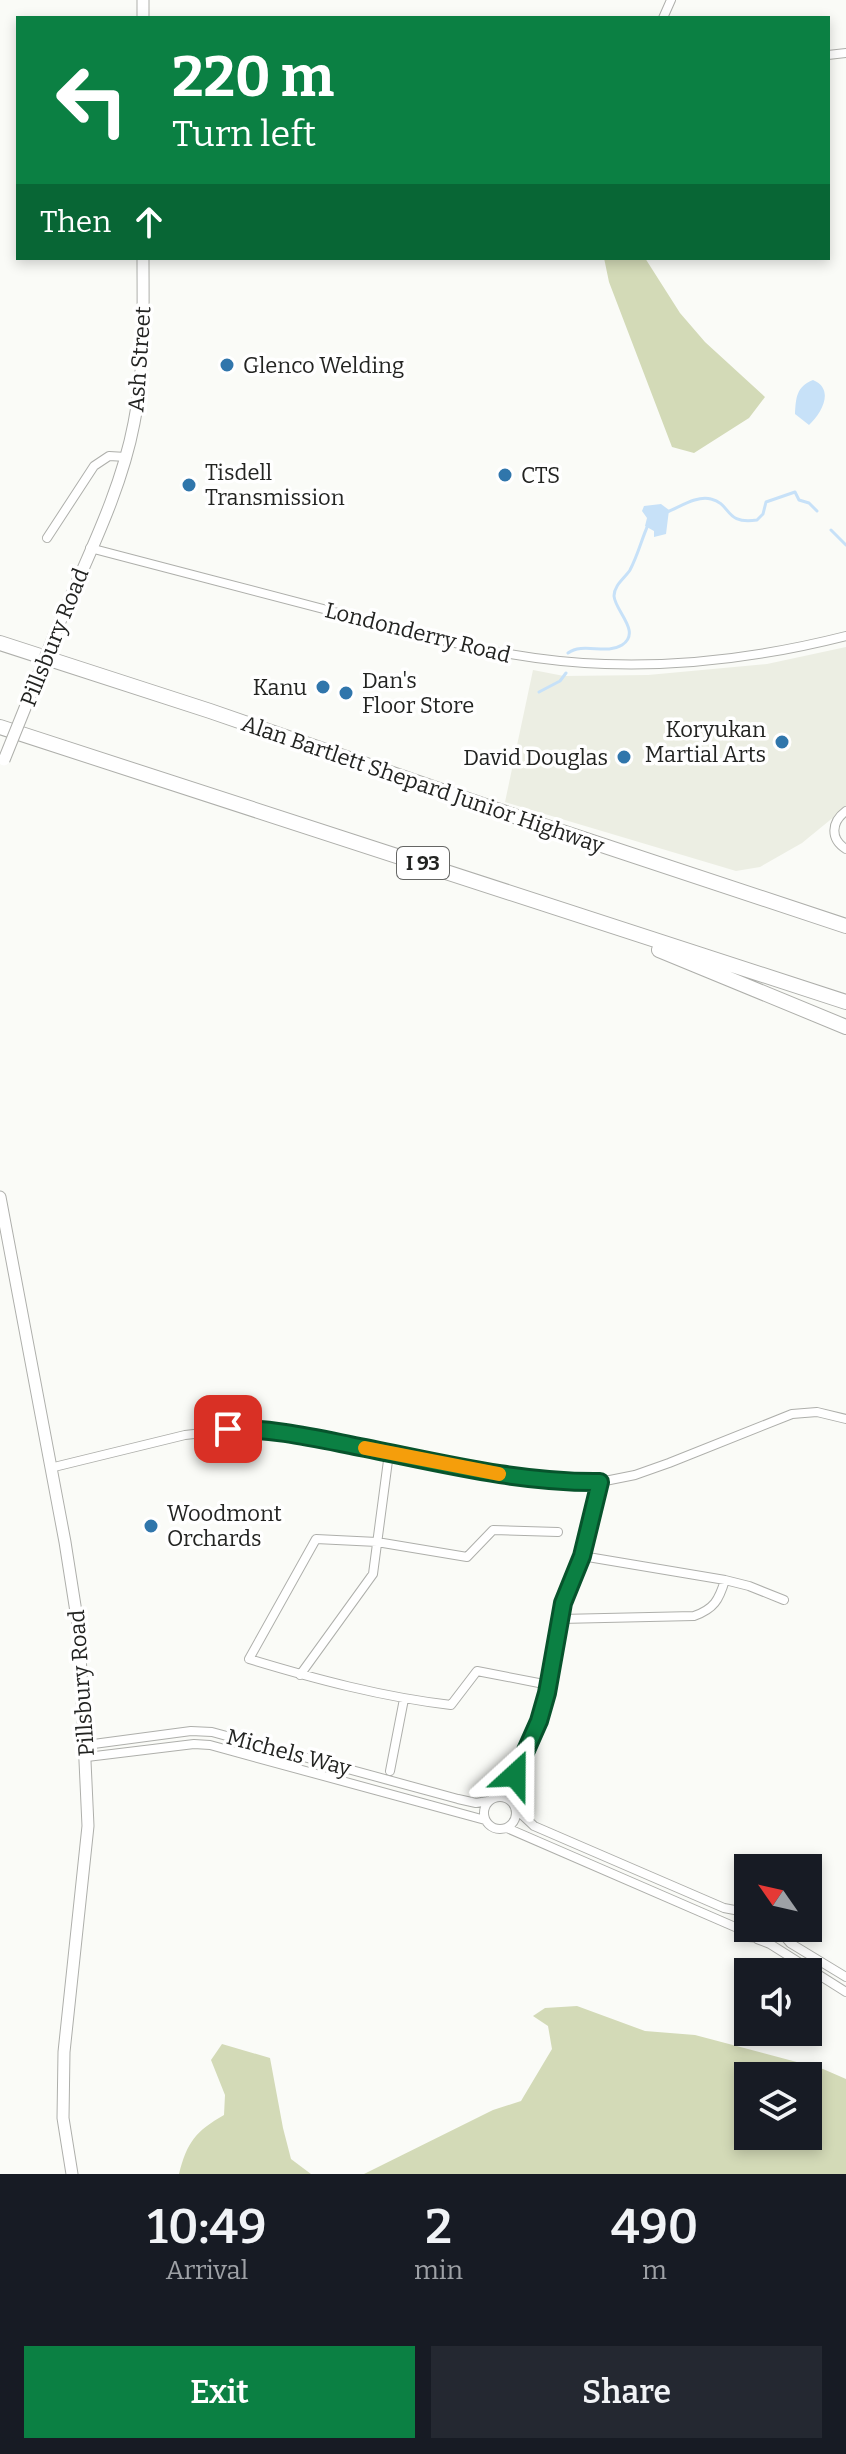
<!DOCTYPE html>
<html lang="en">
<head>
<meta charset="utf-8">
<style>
  :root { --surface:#171b24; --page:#242831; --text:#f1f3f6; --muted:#9ea1a6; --accent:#0b8043 }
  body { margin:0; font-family:Bitter,serif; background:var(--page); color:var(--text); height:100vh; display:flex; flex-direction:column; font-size:30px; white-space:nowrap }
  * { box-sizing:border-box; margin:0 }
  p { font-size:26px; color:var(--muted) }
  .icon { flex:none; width:44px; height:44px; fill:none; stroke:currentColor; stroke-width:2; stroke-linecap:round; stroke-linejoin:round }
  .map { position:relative; height:2174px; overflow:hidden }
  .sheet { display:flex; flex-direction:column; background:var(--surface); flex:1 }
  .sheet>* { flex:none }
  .guide { position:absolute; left:16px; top:16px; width:814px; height:244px; border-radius:0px; box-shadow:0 4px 12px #0003; background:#0b8043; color:#fff; overflow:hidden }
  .needle { width:52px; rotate:304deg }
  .buttons { position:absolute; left:734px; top:1854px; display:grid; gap:16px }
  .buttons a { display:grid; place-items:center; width:88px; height:88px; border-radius:0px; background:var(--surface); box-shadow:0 4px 12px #0003; font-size:40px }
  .pin { position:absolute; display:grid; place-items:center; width:68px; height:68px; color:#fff; margin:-34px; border-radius:16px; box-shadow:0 4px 12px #0006 }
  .me { position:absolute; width:88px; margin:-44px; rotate:24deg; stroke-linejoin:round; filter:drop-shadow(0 0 6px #0008) }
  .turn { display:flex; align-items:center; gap:28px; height:168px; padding:0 24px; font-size:36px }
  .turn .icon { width:104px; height:104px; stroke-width:2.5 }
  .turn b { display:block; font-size:56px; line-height:68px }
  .then { display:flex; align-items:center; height:76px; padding:0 24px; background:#0003; gap:16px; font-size:30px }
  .eta { display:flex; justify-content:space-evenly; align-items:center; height:136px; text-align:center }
  .eta b { font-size:48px; font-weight:600; line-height:56px }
  .primary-button { display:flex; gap:16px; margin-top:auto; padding:16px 24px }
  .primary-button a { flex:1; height:92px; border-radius:0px; background:var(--accent); color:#fff; font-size:32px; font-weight:600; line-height:92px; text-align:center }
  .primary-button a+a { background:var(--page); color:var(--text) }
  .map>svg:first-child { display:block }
  .built { fill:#eceee3 }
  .green { fill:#d3dab7; fill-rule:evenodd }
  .water { fill:#c7e1f8 }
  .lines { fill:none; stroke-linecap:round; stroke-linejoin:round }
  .stream { stroke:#c7e1f8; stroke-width:3 }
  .street-casing { stroke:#aeafab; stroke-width:10 }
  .secondary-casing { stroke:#aeafab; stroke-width:13 }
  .highway-casing { stroke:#aeafab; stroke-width:16 }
  .street { stroke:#fff; stroke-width:8 }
  .secondary { stroke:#fff; stroke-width:11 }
  .highway { stroke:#fff; stroke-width:14 }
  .secondary-bridge-casing { stroke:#aeafab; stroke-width:13; stroke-linecap:butt }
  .secondary-bridge { stroke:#fff; stroke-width:11 }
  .route-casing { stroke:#07532c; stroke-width:20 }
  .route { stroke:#0b8043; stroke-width:14 }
  .slow { stroke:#f59e0b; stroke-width:14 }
  .poi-dot { fill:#3076ab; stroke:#fff; stroke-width:3 }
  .labels { text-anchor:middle; stroke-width:7; stroke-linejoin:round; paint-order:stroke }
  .shield { fill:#fff; stroke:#656664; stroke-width:2 }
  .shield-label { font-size:20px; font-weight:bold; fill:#232422 }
  .street-label { font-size:22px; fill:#232422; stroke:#fff }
  .poi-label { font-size:22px; fill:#232422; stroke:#fff; text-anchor:start }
</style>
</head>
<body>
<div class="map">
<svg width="846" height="2174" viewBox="0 0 846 2174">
  <rect width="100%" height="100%" fill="#fafbf7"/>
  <path class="built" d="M846 647V807L802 843 760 867 736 871 505 802 533 670 564 676 648 675 767 664Z"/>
  <path class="green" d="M604 258H645L680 313 705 342 765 397 749 418 694 453 672 447 609 282Z
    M577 2006 645 2031 695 2035 823 2069 846 2079V2174H364L493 2110 521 2101 552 2049 548 2026 533 2016 545 2008ZM748 2076H808V2136H748Z
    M222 2044 270 2058 283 2128 291 2159 311 2174H179C187 2142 196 2131 224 2115L225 2095 211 2060Z"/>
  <path class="water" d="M813 380C835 389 822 413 809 425L795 414C796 398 796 387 813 380Z
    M661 504 669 510 666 534 654 537V531L645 526 647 518 642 511 644 506Z"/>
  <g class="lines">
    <path class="stream" d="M667 512C680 507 697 495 711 499 732 504 724 525 757 520L763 514 766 502 795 492 799 500 809 503 817 511
      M831 530 846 545
      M568 653C583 642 606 655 622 645 642 632 615 611 614 596 614 585 625 578 630 570 638 555 642 538 648 525
      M539 692 560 681 566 673"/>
    <defs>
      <path id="street" d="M663 18 671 0
        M828 55 846 53
        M47 538 94 466 109 456 126 457
        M90 548C170 569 251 590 331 611 422 636 511 661 605 664 687 667 767 656 846 636
        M846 811C831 822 830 839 846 849
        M50 1468 185 1435 249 1428 310 1437 517 1478 543 1481 600 1482 635 1475 669 1463 792 1414 817 1412 846 1419
        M582 1556 725 1580 749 1586 784 1600
        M560 1619 694 1616C714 1609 719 1600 725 1580
        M300 1675 373 1574 389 1453
        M549 1685 477 1671 451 1705C382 1697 315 1679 249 1659L316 1539 377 1542 467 1557 493 1530 558 1532
        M86 1745 191 1731 212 1732 458 1799 476 1803 488 1801
        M87 1757 194 1744 210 1745 485 1820
        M390 1771 404 1699
        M484 1813a16 16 0 1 1 32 0a16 16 0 1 1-32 0Z
        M507 1798 539 1721 547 1693 563 1603 582 1556 600 1482
        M516 1809 534 1826 724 1908 745 1912
        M507 1828 742 1930
        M746 1911 741 1925 748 1937 762 1938 772 1928
        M777 1928 790 1943 846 1977
        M757 1939 770 1944 846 1992"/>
      <path id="secondary" d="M143 0V18
        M54 636C82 567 120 497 134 423 145 369 143 313 143 258
        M0 1197 65 1542 79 1631 88 1826 64 2052 63 2118 72 2174"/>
      <path id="highway" d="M0 643 210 711 520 818 846 926
        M0 727 846 1002
        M659 950 846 1027"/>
    </defs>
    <use href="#street" class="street-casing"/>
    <use href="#secondary" class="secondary-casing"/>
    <use href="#highway" class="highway-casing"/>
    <use href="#street" class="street"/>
    <use href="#secondary" class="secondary"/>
    <use href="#highway" class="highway"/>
    <defs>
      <path id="secondary-bridge" d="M4 760 54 636"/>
    </defs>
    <use href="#secondary-bridge" class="secondary-bridge-casing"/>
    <use href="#secondary-bridge" class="secondary-bridge"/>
  </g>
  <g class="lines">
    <defs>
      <path id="route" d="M228 1429C269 1428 310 1437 350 1445 433 1461 515 1483 600 1482L582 1556 563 1603 547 1693 539 1721 515 1775"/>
    </defs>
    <use href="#route" class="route-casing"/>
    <use href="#route" class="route"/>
    <path class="slow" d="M365 1448 499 1474"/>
  </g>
  <g class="poi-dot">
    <circle cx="227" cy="365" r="8"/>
    <circle cx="505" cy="475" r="8"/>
    <circle cx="189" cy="485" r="8"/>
    <circle cx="323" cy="687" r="8"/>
    <circle cx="346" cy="693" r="8"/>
    <circle cx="782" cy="742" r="8"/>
    <circle cx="624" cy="757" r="8"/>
    <circle cx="151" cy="1526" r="8"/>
  </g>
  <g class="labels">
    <rect class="shield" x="397" y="847" width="52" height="32" rx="6"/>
    <g class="shield-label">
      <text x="423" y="870">I 93</text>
    </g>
    <g class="street-label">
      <text transform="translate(139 359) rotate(-86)" y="8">Ash Street</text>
      <text transform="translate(418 632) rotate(14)" y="8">Londonderry Road</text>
      <text transform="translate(54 637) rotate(-68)" y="8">Pillsbury Road</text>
      <text transform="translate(423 784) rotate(19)" y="8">Alan Bartlett Shepard Junior Highway</text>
      <text transform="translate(81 1683) rotate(-94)" y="8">Pillsbury Road</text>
      <text transform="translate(289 1752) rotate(15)" y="8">Michels Way</text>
    </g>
    <g class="poi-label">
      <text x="243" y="373">Glenco Welding</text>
      <text x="205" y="480">Tisdell<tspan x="205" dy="25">Transmission</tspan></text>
      <text x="521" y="483">CTS</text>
      <text x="362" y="688">Dan's<tspan x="362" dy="25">Floor Store</tspan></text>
      <text x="307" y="695" text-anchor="end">Kanu</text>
      <text x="766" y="737" text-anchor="end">Koryukan<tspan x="766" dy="25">Martial Arts</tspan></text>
      <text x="608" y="765" text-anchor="end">David Douglas</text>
      <text x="167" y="1521">Woodmont<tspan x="167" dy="25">Orchards</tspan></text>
    </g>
  </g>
</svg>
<div class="buttons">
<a><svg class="needle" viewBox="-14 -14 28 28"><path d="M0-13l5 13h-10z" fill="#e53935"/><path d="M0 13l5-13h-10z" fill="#9ea1a6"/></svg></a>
<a><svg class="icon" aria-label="sound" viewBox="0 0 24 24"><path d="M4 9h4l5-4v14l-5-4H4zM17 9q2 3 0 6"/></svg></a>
<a><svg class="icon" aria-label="layers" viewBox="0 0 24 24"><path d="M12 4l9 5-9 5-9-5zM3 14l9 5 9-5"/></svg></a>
</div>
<div class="pin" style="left:228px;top:1429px;background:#d93025"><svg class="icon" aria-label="arrive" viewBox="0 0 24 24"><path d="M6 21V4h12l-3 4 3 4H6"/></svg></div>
<svg class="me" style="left:515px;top:1775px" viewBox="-20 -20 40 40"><path d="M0-17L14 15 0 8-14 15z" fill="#0b8043" stroke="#fff" stroke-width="4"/></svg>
<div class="guide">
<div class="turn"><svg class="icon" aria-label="left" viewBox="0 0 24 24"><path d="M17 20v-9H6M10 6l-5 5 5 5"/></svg><div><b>220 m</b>Turn left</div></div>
<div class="then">Then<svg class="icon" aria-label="ahead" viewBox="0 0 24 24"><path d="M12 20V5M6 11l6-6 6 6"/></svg></div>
</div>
</div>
<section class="sheet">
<div class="eta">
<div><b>10:49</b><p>Arrival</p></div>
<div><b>2</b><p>min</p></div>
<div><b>490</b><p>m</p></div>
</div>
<div class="primary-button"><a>Exit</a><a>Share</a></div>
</section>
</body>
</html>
